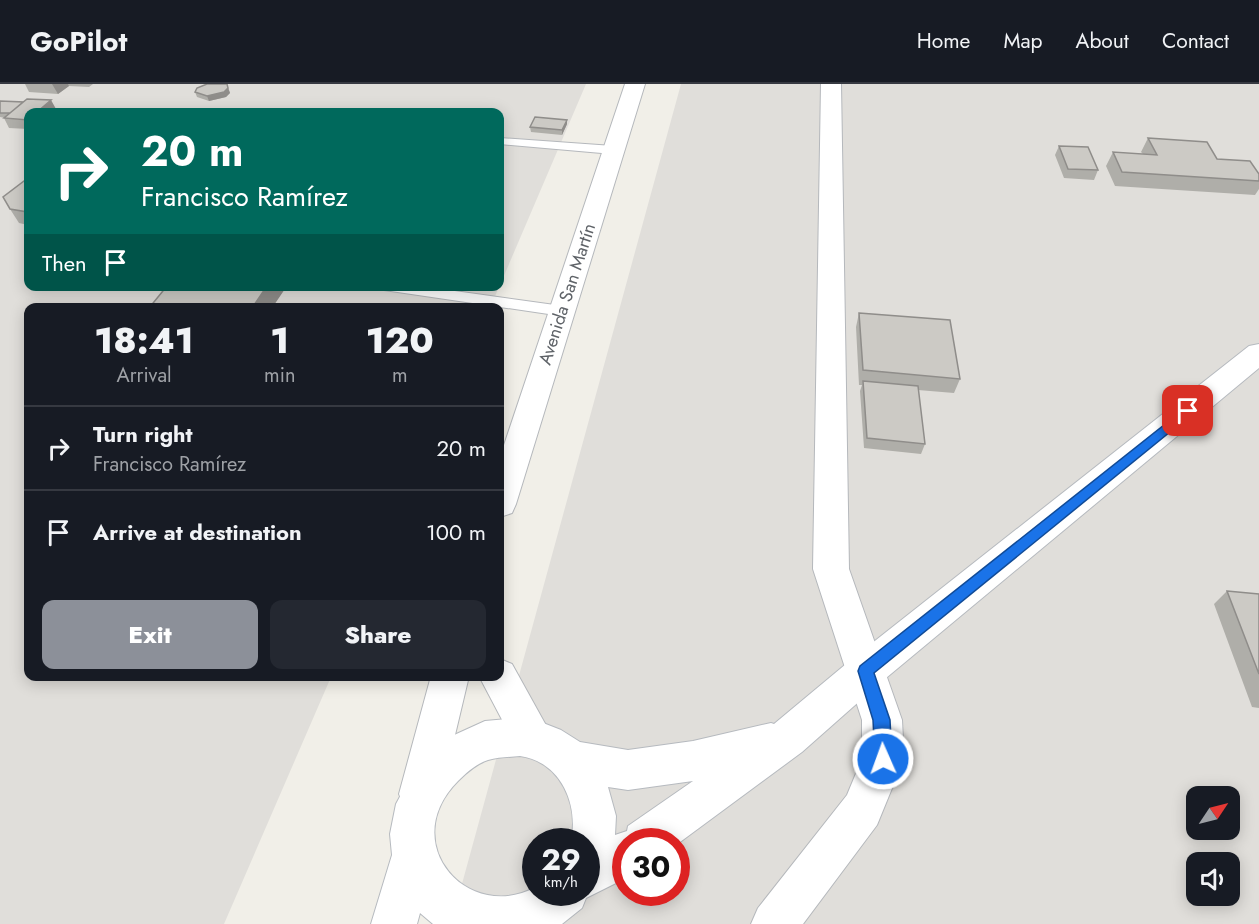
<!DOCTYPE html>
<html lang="en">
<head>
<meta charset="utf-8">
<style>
  :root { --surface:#171b24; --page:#242831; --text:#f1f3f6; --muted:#9ea1a6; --line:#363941; --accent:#8c9099 }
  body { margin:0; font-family:Jost,sans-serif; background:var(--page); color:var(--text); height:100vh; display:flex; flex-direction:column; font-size:22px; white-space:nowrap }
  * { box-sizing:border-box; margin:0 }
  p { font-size:20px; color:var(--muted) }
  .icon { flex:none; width:33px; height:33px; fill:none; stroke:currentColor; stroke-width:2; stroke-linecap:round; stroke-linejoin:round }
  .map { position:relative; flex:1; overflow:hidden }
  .details { position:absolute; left:24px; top:219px; width:480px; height:378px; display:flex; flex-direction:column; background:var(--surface); border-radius:12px; box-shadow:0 3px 15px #0003 }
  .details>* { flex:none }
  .top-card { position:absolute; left:24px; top:24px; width:480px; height:183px; border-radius:12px; box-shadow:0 3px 15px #0003; background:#00695c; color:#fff; overflow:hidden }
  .needle { width:39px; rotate:55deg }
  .fabs { position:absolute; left:1186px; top:702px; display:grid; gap:12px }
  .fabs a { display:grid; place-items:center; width:54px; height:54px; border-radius:12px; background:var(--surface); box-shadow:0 3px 15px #0003; font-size:30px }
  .speed { position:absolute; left:522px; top:744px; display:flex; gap:12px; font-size:30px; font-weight:700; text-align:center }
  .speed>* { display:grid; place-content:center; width:78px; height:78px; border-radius:50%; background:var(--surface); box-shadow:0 3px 15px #0003; line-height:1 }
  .speed small { font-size:15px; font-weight:400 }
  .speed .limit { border:9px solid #d22; background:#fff; color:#111 }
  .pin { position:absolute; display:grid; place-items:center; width:51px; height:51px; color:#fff; margin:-26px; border-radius:12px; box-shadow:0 3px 9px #0006 }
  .me { position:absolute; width:66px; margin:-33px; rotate:358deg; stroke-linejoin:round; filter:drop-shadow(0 0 4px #0008) }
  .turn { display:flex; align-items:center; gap:21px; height:126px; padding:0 18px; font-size:27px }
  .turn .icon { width:78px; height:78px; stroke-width:2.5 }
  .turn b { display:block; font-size:42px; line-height:51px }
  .then { display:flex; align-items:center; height:57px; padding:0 18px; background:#0003; gap:12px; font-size:22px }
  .eta { display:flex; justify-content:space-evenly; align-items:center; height:102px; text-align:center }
  .eta b { font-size:36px; font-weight:800; line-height:42px }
  .action { display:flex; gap:12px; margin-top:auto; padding:12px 18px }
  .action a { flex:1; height:69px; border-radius:12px; background:var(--accent); color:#fff; font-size:24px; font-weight:800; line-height:69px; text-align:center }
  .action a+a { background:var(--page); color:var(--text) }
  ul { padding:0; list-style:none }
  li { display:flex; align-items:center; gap:18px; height:84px; padding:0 18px; border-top:2px solid var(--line) }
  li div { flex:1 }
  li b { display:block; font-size:22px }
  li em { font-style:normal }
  header { display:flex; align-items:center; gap:36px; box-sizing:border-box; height:84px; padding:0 30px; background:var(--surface); border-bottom:2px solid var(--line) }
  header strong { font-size:28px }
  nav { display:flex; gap:33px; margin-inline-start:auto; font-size:21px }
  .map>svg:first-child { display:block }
  .industrial { fill:#e0deda; fill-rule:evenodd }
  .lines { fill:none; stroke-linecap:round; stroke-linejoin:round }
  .lane-casing { stroke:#b5b8bc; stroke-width:2 }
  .street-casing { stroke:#b5b8bc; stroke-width:2 }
  .secondary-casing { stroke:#b6babf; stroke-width:2 }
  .lane { fill:#fff; fill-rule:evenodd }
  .street { fill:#fff; fill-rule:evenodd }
  .secondary { fill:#fff; fill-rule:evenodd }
  .wall { fill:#afaea9 }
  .shaded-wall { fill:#8f8d8a }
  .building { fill:#cccac5; stroke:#8f8d8a; stroke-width:1.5 }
  .route { fill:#1a73e8; stroke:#114b97; stroke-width:1.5 }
  .labels { text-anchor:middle; stroke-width:4.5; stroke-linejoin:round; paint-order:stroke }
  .far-street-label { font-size:18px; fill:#5f6368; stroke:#fff }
</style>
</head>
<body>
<header>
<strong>GoPilot</strong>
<nav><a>Home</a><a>Map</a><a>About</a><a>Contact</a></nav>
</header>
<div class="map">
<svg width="1259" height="840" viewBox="0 0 1259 840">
  <rect width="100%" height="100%" fill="#f1efe8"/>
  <path class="industrial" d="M0 0H586L500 201V28H28V202L499 203 490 224H28V592L331 593 224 840H0Z
    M681 0H1259V840H451ZM1197 712H1230V746H1197ZM536 758H586V808H536ZM626 758H676V808H626ZM1197 778H1230V812H1197Z"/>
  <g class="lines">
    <defs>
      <path id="lane" d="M500 54 613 62 619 66 613 70 500 60Z
        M377 202H419L562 222 569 227 562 232 384 206Z"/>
      <path id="street" d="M625 0H645L516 420 512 429 500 433V373Z
        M821 0H841L849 485 902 636 904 675 877 741 803 840H751L758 824 847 711 862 675V636L813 485Z
        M500 575 512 580 553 654 547 668 533 673 519 668 479 592H500Z
        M431 592H469L441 710 435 725 420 731 405 725 399 710Z"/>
      <path id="secondary" d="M1259 260V284L880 599 802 668 676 761V758H626V794L586 814 582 824 562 840H433L420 829 417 840H371L392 771 390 750 396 720 418 679 441 657 485 637 520 634 538 637 561 646 580 658 628 666 693 657 771 639 774 640 852 575 1249 262ZM520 672C561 678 579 720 571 758H586V808H536V803C468 840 396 759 458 697 467 688 476 680 488 676 498 673 510 673 520 672ZM693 697 628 742 627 747 615 751 616 732 608 703 628 706Z"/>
    </defs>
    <use href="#lane" class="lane-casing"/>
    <use href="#street" class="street-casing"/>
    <use href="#secondary" class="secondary-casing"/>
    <use href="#lane" class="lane"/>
    <use href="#street" class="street"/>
    <use href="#secondary" class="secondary"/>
  </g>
  <path class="wall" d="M23 0H93L89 3 69 2 58 10 29 8 25 0Z
    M227 0 230 9 226 13 209 17 197 13 195 8Z
    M0 17 56 25 28 28V45L9 44 4 34H5L0 33Z
    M567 40 562 51 531 48 530 43Z
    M1148 54 1217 75 1259 90V105L1255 111 1115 102 1106 82 1113 68 1143 70 1141 68Z
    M1059 62 1098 86 1094 96 1064 94 1055 71Z
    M28 94V141L19 139 10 125Z
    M859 229 960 295 954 309 918 306 925 360 921 370 864 364 860 307 862 301H859L856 243Z
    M1227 507 1259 510V624L1252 623 1214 520Z"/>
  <path class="shaded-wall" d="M52 0H68L69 2 58 10Z
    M228 4 230 9 226 13 209 17 207 12Z
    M51 16 56 25 53 28H37Z
    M567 36V40L562 51V46Z
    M267 202H287L272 224H252Z"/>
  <path class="building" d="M207 0H227L228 4 224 8 207 12 195 8 197 4Z
    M27 15 51 16 37 28H28V36L4 34Z
    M0 17 23 18 10 29H0Z
    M535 33 567 36 562 46 530 43Z
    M1148 54 1207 58 1217 75 1250 77 1259 90V97L1122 88 1113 68 1157 71Z
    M1059 62 1088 63 1098 86 1068 85Z
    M28 94V128L10 125 3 113Z
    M167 202H267L252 224H149Z
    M859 229 950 236 960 295 863 286Z
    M863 297 918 302 925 360 867 354Z
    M1227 507 1259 510V590Z"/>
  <path class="route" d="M1188 322 1194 327 1192 330 874 589 890 636 892 675 889 681 883 683 877 681 875 675 873 636 858 587 860 582Z"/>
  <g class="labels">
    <g class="far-street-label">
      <text transform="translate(567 210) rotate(-72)" y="6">Avenida San Martín</text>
    </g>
  </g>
</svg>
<div class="fabs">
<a><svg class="needle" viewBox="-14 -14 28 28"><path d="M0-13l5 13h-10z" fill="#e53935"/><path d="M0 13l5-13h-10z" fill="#9ea1a6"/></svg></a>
<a><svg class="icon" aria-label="sound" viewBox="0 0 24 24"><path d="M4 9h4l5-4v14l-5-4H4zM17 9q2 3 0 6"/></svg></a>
</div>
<div class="speed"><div>29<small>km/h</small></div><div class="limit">30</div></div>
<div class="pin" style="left:1188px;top:327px;background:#d93025"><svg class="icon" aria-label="arrive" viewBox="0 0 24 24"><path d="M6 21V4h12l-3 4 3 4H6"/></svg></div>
<svg class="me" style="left:883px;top:675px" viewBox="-20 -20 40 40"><circle r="17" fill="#1a73e8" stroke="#fff" stroke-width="3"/><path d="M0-11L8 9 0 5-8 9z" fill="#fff"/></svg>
<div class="top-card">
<div class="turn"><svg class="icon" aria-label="right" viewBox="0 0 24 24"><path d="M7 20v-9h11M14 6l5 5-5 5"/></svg><div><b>20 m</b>Francisco Ramírez</div></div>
<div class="then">Then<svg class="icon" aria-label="arrive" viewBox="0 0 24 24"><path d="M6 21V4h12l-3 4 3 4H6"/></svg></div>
</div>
<section class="details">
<div class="eta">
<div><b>18:41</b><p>Arrival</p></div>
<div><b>1</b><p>min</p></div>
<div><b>120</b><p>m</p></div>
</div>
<ul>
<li><svg class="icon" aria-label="right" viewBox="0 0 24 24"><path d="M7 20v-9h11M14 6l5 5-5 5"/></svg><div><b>Turn right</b><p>Francisco Ramírez</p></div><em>20 m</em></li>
<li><svg class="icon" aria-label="arrive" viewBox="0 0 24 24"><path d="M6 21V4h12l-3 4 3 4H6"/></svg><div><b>Arrive at destination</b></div><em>100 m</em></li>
</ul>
<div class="action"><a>Exit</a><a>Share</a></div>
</section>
</div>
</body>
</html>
